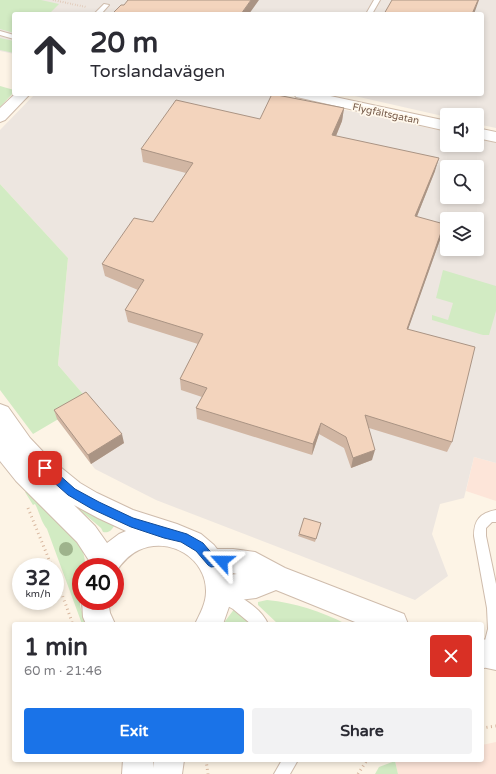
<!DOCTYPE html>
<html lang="en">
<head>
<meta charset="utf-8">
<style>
  :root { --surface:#fff; --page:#f2f2f3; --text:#2b2b33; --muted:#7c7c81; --accent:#1a73e8 }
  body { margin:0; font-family:"Varela Round",sans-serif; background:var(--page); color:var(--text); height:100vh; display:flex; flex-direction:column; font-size:15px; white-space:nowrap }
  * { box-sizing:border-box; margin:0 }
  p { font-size:13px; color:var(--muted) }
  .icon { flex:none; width:22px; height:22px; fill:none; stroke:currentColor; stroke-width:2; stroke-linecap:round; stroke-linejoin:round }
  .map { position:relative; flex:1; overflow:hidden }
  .sheet { position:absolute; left:12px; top:622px; width:472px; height:140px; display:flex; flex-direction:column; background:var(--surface); border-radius:4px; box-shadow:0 2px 6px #0003 }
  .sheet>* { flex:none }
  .guide { position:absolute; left:12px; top:12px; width:472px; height:84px; border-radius:4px; box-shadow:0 2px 6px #0003; background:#fff; color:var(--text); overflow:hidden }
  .buttons { position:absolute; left:440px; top:108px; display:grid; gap:8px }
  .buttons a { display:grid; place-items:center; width:44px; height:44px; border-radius:4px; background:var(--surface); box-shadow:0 2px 6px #0003; font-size:20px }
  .speed { position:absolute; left:12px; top:558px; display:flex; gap:8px; font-size:20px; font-weight:700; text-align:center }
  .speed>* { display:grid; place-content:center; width:52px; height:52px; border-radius:50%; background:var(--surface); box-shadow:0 2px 6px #0003; line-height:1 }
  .speed small { font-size:10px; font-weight:400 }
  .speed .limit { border:6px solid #d22; background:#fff; color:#111 }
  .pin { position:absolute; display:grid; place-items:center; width:34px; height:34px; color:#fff; margin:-17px; border-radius:8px; box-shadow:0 2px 6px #0006 }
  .me { position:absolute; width:44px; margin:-22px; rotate:294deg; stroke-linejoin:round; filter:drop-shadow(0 0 3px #0008) }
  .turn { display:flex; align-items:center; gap:14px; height:84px; padding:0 12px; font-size:18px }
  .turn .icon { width:52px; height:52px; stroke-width:2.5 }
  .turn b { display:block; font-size:28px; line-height:34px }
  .round { display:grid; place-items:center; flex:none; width:42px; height:42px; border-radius:4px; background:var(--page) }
  .headline { display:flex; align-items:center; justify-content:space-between; height:68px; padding:0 12px }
  h1 { font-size:24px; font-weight:700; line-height:30px }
  .button { display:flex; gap:8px; margin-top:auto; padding:8px 12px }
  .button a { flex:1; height:46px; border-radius:4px; background:var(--accent); color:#fff; font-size:16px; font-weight:700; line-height:46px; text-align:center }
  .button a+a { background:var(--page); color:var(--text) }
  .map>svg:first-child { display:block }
  .commercial { fill:#fde5d9 }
  .industrial { fill:#ede6e0; fill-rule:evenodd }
  .green { fill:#d2ebc3 }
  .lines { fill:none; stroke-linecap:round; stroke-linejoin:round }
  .service-casing { stroke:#cfbcac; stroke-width:2 }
  .minor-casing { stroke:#cfbcac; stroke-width:2 }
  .tertiary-casing { stroke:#cfbcac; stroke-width:2 }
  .path-far1 { stroke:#d8b79f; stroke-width:2; stroke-dasharray:0.5 2; stroke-linecap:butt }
  .path { stroke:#d8b79f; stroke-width:3; stroke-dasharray:1 3.5; stroke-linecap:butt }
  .service { fill:#fff; fill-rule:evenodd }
  .minor { fill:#fff; fill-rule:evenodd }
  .tertiary { fill:#fff; fill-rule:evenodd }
  .tree { fill:#9eb38c }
  .wall { fill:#d1b6a3 }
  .shaded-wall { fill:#aa9484 }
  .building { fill:#f3d4bd; stroke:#aa9484 }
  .route { fill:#1a73e8; stroke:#114b97 }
  .labels { text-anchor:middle; stroke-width:3.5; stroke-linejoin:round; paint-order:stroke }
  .far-street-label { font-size:10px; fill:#775b4a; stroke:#fff8ec }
</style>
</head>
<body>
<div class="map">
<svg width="496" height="774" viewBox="0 0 496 774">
  <rect width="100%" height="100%" fill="#fdf4e6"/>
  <path class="commercial" d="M474 457 496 463V501L466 491Z
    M496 742V774H398L395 761 482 760V745Z"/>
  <path class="industrial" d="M0 0H496V128L477 124V115H447V117L346 94H482V14H14V54L0 51Z
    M35 94H272L447 132V145H477V138L496 143V463L474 457 464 498 440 504 432 534 448 576 415 600 156 500 95 469 57 419 89 401 58 365 68 258 0 184V130ZM447 167H477V197H447ZM447 219H477V249H447Z"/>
  <path class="green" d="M0 0H41L59 4 49 14H14V33L0 29Z
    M0 38 14 41V53L0 50Z
    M0 86 14 90V92L0 107Z
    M0 184 68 258 58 365 89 401 33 434 0 390Z
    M443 270 496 286V311L489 335H483L432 320V315L448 320 453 303 436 298Z
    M25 492H29C50 512 87 535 85 567H81L80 606 86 624H82L47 529C40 520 40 513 35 504L33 505Z
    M68 500 112 523 114 526C111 531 109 533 103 532L101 528Z
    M267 600C296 603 320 611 346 624H278L258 605V602Z
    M235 608 251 624H223Z
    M395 761 398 774H375L379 767Z"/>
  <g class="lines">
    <defs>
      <path id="service" d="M374 0H380L372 14H366Z
        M104 4 109 5 101 14H94Z
        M0 31 14 35V39L0 35Z
        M496 510V522H492L486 528V536L496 584V655C493 662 489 666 482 669V652L488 629 487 608 474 536C474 520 480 513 496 510Z
        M222 588C238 595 261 607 268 624H251L233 609 217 600 215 595 217 590Z
        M282 760H298L290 774H274Z"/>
      <path id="minor" d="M15 94H30L5 120 0 122V108Z
        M294 94H321L447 121V131L301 98 296 97Z
        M477 128 496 132V142L477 138Z"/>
      <path id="tertiary" d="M0 404 8 407 30 438 48 457 80 483 97 493 133 510 177 524 201 534 214 545 217 549H233L255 552 285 568 404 614 408 624H360L276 590 256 598 231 601 223 624H195C200 614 206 603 206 592 207 558 169 536 139 550 128 555 121 564 115 573V567H91L92 565 77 542 16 481 0 461ZM74 505 98 518 126 531 119 534 107 543 95 526ZM233 573 237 574 229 575V574Z
        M82 601H108L110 613 115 624H86L83 617Z
        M482 639 496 642V670L482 667Z
        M123 760H153V768L154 760H184L182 774H122Z"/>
    </defs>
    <use href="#service" class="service-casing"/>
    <use href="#minor" class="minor-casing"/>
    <use href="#tertiary" class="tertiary-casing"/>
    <path class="path-far1" d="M53 0 86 7"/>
    <path class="path" d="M28 508 52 567
      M55 575 72 622
      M482 728 496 726
      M206 760 208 774
      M358 774 367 760"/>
    <use href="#service" class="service"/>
    <use href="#minor" class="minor"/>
    <use href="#tertiary" class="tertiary"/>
  </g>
  <circle class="tree" cx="66" cy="549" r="7"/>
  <path class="wall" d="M344 108 342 121 336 136 435 171 417 216 441 237 408 329 452 442 447 452 369 428 372 460 351 468 344 448 319 434 312 455 197 419 196 408 202 397 181 390 180 379 198 344 128 322 125 310 138 290 105 276 102 264 153 222 186 173 143 162 141 149 260 119Z
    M54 410 124 443 91 464 57 419Z
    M320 526 315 542 298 536 299 534Z"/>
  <path class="shaded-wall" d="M251 0H259L249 14H241Z
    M478 0H479L474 14H472Z
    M344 108 342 121 331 148 332 135Z
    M439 158 435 171 412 229 415 216Z
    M444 224 441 237 404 341 407 329Z
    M321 423 319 434 312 455 313 444Z
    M122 434 124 443 91 464 88 455Z
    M375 450 372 460 351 468 353 458Z"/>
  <path class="building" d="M128 0H251L241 14H112L121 5H124Z
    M392 0H478L472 14H384Z
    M272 94 344 108 332 135 439 158 415 216 444 224 407 329 475 347 452 442 365 415 375 450 353 458 346 437 321 423 313 444 196 408 207 388 180 379 203 334 125 310 144 280 102 264 134 218 153 222 193 163 141 149 176 100 260 119Z
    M86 392 122 434 88 455 54 410Z
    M304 518 321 523 316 539 299 534Z"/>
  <path class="route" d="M45 464 48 465 75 489 99 502 133 518 187 534 203 543 214 556 226 558 228 561 226 565 211 567 208 565 196 551 181 542 164 538 131 527 92 509 68 495 41 471 40 468 41 465Z"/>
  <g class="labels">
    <g class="far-street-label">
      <text transform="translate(386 113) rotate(12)" y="4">Flygfältsgatan</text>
    </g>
  </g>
</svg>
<div class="buttons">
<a><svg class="icon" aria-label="sound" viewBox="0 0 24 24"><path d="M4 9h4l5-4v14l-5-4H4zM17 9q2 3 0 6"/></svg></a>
<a><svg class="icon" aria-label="search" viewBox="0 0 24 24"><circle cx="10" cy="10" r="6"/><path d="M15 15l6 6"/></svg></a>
<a><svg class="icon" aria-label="layers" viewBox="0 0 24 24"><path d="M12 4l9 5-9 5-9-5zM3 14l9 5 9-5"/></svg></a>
</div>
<div class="speed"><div>32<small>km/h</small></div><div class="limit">40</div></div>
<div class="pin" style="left:45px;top:468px;background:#d93025"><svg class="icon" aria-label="arrive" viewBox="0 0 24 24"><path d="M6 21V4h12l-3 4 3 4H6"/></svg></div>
<svg class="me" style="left:222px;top:561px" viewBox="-20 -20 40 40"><path d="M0-17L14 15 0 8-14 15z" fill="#1a73e8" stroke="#fff" stroke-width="4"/></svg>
<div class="guide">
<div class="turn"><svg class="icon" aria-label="ahead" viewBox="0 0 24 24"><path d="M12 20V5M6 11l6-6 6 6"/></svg><div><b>20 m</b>Torslandavägen</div></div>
</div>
<section class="sheet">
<div class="headline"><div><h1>1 min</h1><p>60 m · 21:46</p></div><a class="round" style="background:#d93025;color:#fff"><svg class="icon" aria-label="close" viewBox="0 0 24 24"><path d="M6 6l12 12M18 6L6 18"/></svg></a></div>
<div class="button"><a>Exit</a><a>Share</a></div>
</section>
</div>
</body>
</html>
